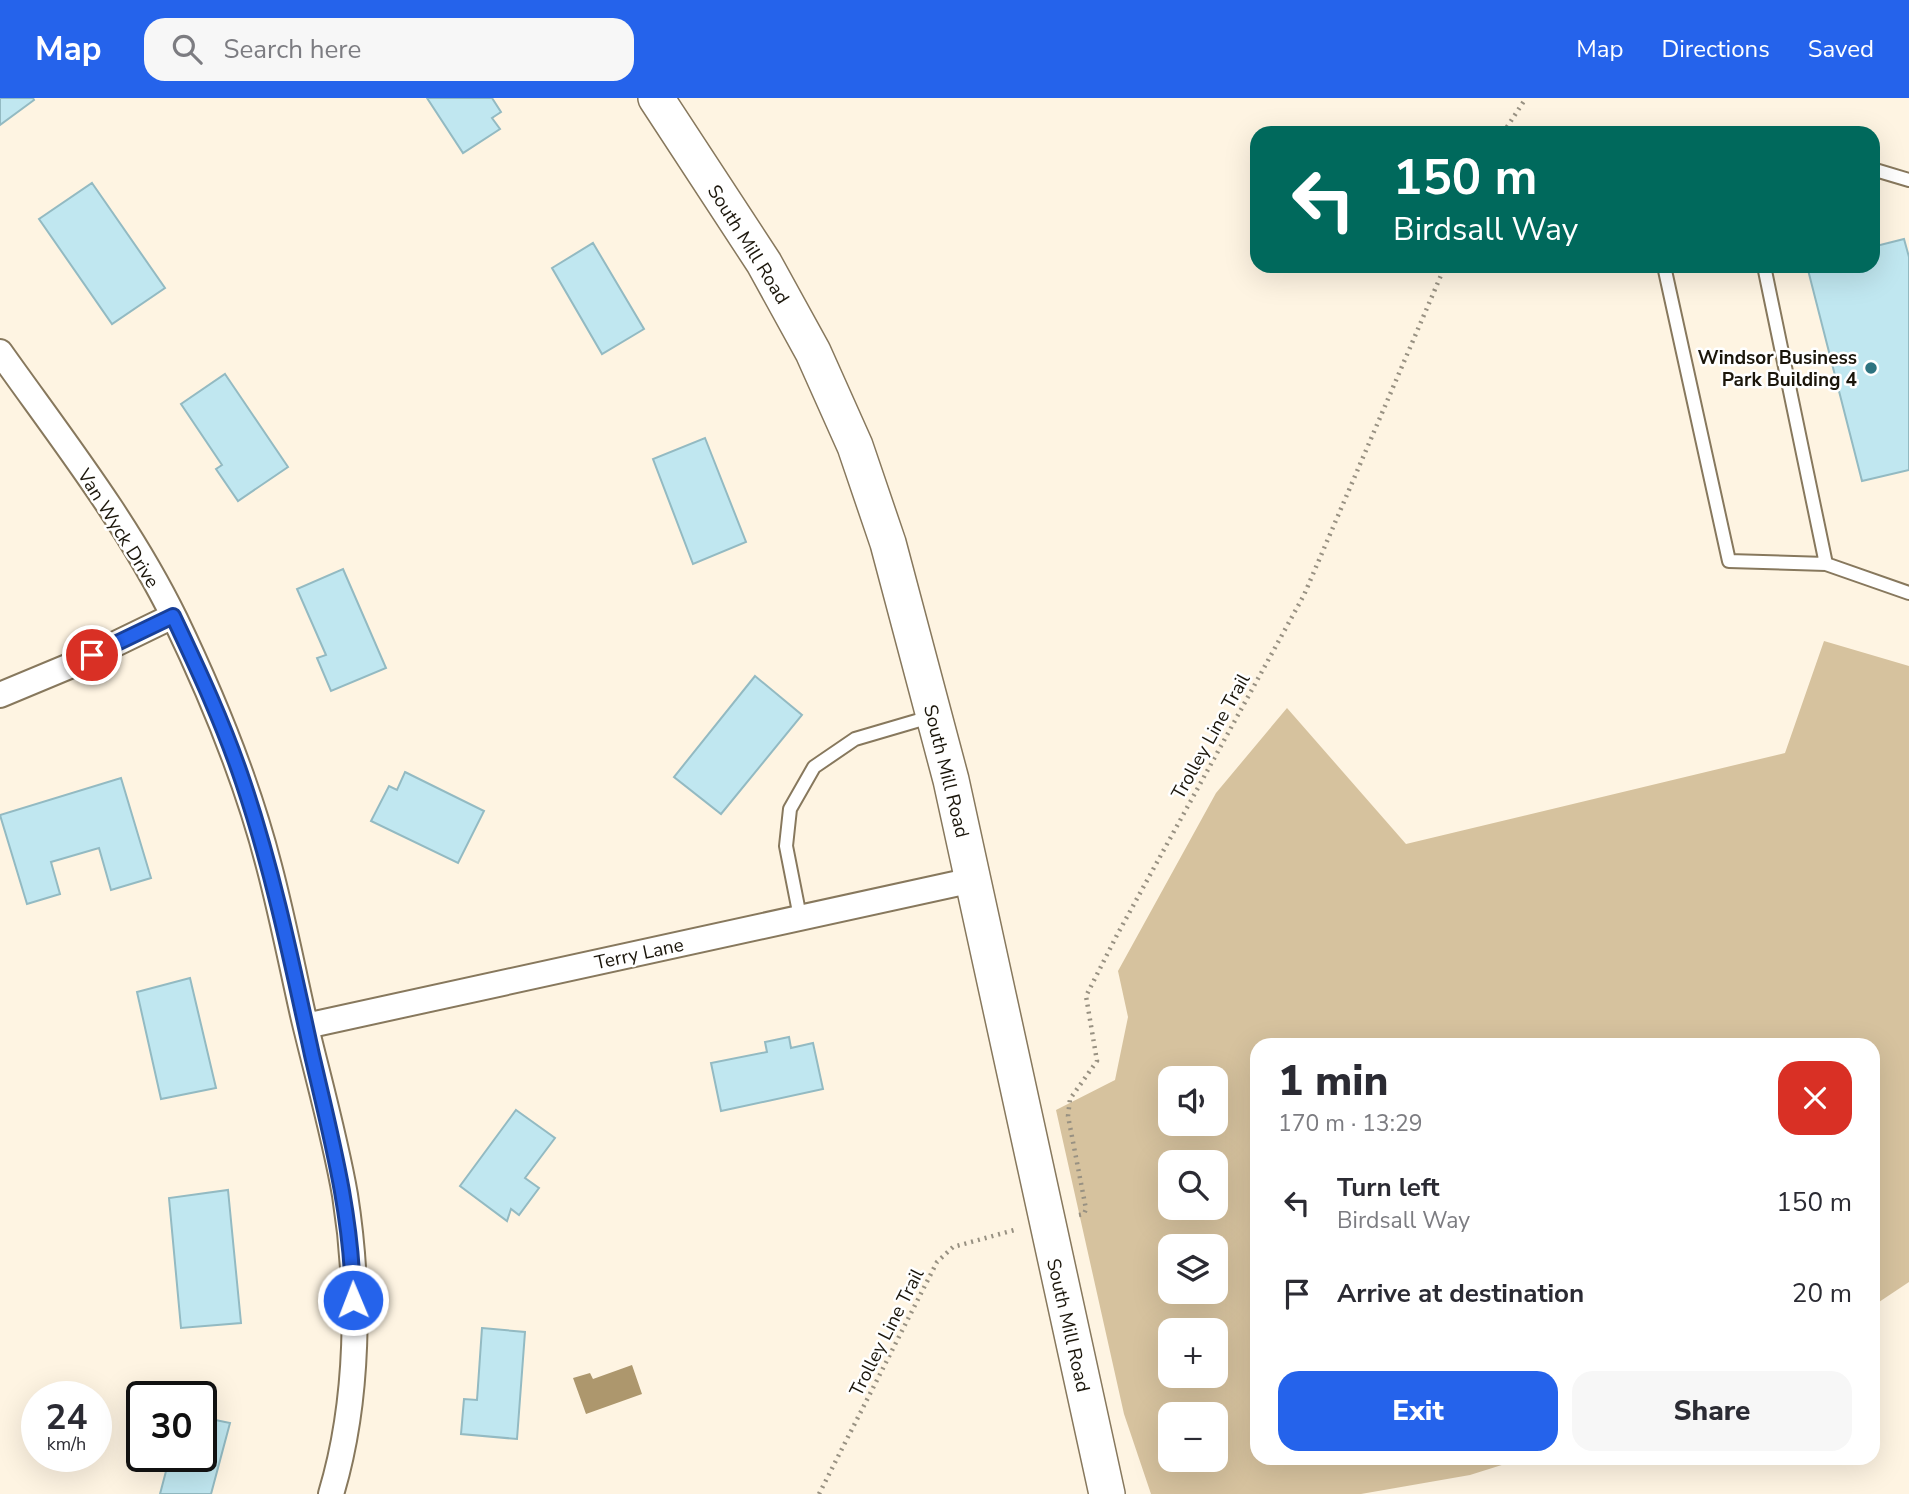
<!DOCTYPE html>
<html lang="en">
<head>
<meta charset="utf-8">
<style>
  :root { --surface:#fff; --page:#f7f7f7; --text:#2b2b33; --muted:#7c7c81; --accent:#2563eb }
  body { margin:0; font-family:"Nunito Sans",sans-serif; background:var(--page); color:var(--text); height:100vh; display:flex; flex-direction:column; font-size:26px; white-space:nowrap }
  * { box-sizing:border-box; margin:0 }
  p { font-size:23px; color:var(--muted) }
  .icon { flex:none; width:38px; height:38px; fill:none; stroke:currentColor; stroke-width:2; stroke-linecap:round; stroke-linejoin:round }
  .map { position:relative; flex:1; overflow:hidden }
  .details { position:absolute; left:1250px; top:940px; width:630px; height:427px; display:flex; flex-direction:column; background:var(--surface); border-radius:21px; box-shadow:0 7px 28px #0002 }
  .details>* { flex:none }
  .top-card { position:absolute; left:1250px; top:28px; width:630px; height:147px; border-radius:21px; box-shadow:0 7px 28px #0002; background:#00695c; color:#fff; overflow:hidden }
  .fabs { position:absolute; left:1158px; top:968px; display:grid; gap:14px }
  .fabs a { display:grid; place-items:center; width:70px; height:70px; border-radius:14px; background:var(--surface); box-shadow:0 7px 28px #0002; font-size:35px }
  .speed { position:absolute; left:21px; top:1283px; display:flex; gap:14px; font-size:35px; font-weight:700; text-align:center }
  .speed>* { display:grid; place-content:center; width:91px; height:91px; border-radius:50%; background:var(--surface); box-shadow:0 7px 28px #0002; line-height:1 }
  .speed small { font-size:18px; font-weight:400 }
  .speed .limit { border:4px solid #111; border-radius:10px; background:#fff; color:#111 }
  .pin { position:absolute; display:grid; place-items:center; width:60px; height:60px; color:#fff; margin:-30px; border:4px solid #fff; border-radius:50%; box-shadow:0 2px 7px #0007 }
  .me { position:absolute; width:77px; margin:-38px; rotate:359deg; stroke-linejoin:round; filter:drop-shadow(0 0 5px #0008) }
  .turn { display:flex; align-items:center; gap:24px; height:147px; padding:0 28px; font-size:32px }
  .turn .icon { width:91px; height:91px; stroke-width:2.5 }
  .turn b { display:block; font-size:49px; line-height:60px }
  .round { display:grid; place-items:center; flex:none; width:74px; height:74px; border-radius:21px; background:var(--page) }
  .head { display:flex; align-items:center; justify-content:space-between; height:119px; padding:0 28px }
  h1 { font-size:42px; font-weight:800; line-height:52px }
  .button { display:flex; gap:14px; margin-top:auto; padding:14px 28px }
  .button a { flex:1; height:80px; border-radius:21px; background:var(--accent); color:#fff; font-size:28px; font-weight:800; line-height:80px; text-align:center }
  .button a+a { background:var(--page); color:var(--text) }
  ul { padding:0; list-style:none }
  li { display:flex; align-items:center; gap:21px; height:91px; padding:0 28px }
  li div { flex:1 }
  li b { display:block; font-size:26px }
  li em { font-style:normal }
  header { display:flex; align-items:center; gap:42px; box-sizing:border-box; height:98px; padding:0 35px; background:var(--accent); color:#fff }
  header strong { font-size:33px }
  nav { display:flex; gap:38px; margin-inline-start:auto; font-size:24px }
  .search { width:490px; height:63px; background:var(--page); display:flex; align-items:center; gap:18px; box-sizing:border-box; padding:0 24px; border-radius:21px; color:var(--muted); font-size:26px }
  .map>svg:first-child { display:block }
  .green { fill:#d6c29e; fill-rule:evenodd }
  .water { fill:#ad976d }
  .building { fill:#c0e7f0; stroke:#93bac2; stroke-width:2 }
  .lines { fill:none; stroke-linecap:round; stroke-linejoin:round }
  .lane-casing { stroke:#87785d; stroke-width:16 }
  .street-casing { stroke:#87785d; stroke-width:28 }
  .secondary-casing { stroke:#87785d; stroke-width:38 }
  .path { stroke:#989182; stroke-width:4.5; stroke-dasharray:2 5; stroke-linecap:butt }
  .lane { stroke:#fff; stroke-width:12 }
  .street { stroke:#fff; stroke-width:24 }
  .secondary { stroke:#fff; stroke-width:35 }
  .route-casing { stroke:#184099; stroke-width:18 }
  .route { stroke:#2563eb; stroke-width:12 }
  .poi-dot { fill:#2d7380; stroke:#fff; stroke-width:2.5 }
  .labels { text-anchor:middle; stroke-width:5; stroke-linejoin:round; paint-order:stroke }
  .street-label { font-size:19px; fill:#1b160b; stroke:#fff }
  .poi-label { font-size:19px; font-weight:bold; fill:#1b160b; stroke:#fff; text-anchor:end }
</style>
</head>
<body>
<header>
<strong>Map</strong>
<div class="search"><svg class="icon" aria-label="search" viewBox="0 0 24 24"><circle cx="10" cy="10" r="6"/><path d="M15 15l6 6"/></svg>Search here</div>
<nav><a>Map</a><a>Directions</a><a>Saved</a></nav>
</header>
<div class="map">
<svg width="1909" height="1396" viewBox="0 0 1909 1396">
  <rect width="100%" height="100%" fill="#fef4e2"/>
  <path class="green" d="M1824 543 1909 568V1184L1873 1208 1872 947H1256V1360H1524L1470 1377 1361 1396H1151L1124 1316 1056 1012 1115 982 1128 919 1118 873 1216 695 1287 610 1406 746 1785 655ZM1171 980H1216V1026H1171ZM1171 1064H1216V1110H1171ZM1171 1148H1216V1194H1171ZM1171 1232H1216V1278H1171ZM1171 1316H1216V1362H1171Z"/>
  <path class="water" d="M632 1267 642 1296 586 1316 573 1280 590 1275 593 1281Z"/>
  <path class="building" d="M0 0H33L34 2 0 27Z
    M427 0H492L501 14 492 20 500 31 463 55Z
    M92 85 165 190 112 226 39 121Z
    M1904 141 1909 159V372L1862 383 1807 168H1872V149Z
    M593 145 644 231 602 256 552 170Z
    M225 276 288 369 238 403 216 371 222 367 181 306Z
    M705 340 746 444 693 466 653 361Z
    M343 471 386 570 331 593 317 560 326 557 297 491Z
    M755 578 802 617 721 716 674 679Z
    M405 674 484 713 458 765 371 723 389 688 397 692Z
    M121 680 151 780 111 792 99 750 51 764 60 796 27 806 0 717Z
    M190 880 216 990 161 1001 137 894Z
    M789 939 791 950 813 945 823 991 721 1013 711 965 767 954 765 944Z
    M516 1012 555 1040 525 1080 539 1090 519 1117 511 1111 507 1123 460 1088Z
    M228 1092 241 1225 181 1230 169 1100Z
    M482 1230 525 1234 517 1341 461 1336 464 1301 477 1302Z
    M201 1319 230 1325 211 1396H160L170 1358H201Z"/>
  <g class="lines">
    <defs>
      <path id="lane" d="M1872 71 1909 82
        M1664 168 1729 463 1826 466
        M1764 168 1826 466 1909 495
        M800 819 786 748 790 711 814 669 855 641 930 619"/>
      <path id="street" d="M0 254C61 340 128 425 175 521 213 600 247 682 269 768 282 817 292 868 303 917 317 976 335 1039 345 1097 360 1192 359 1303 331 1396
        M0 597 72 567 173 518
        M306 928 973 782"/>
      <path id="secondary" d="M656 0 764 165 813 254 855 348 888 445 951 682 1107 1396"/>
    </defs>
    <use href="#lane" class="lane-casing"/>
    <use href="#street" class="street-casing"/>
    <use href="#secondary" class="secondary-casing"/>
    <path class="path" d="M1503 35 1526 0
      M1079 1117 1084 1116 1086 1111 1068 1018 1070 1001 1097 963 1086 898 1117 837 1304 497 1445 168
      M819 1396 937 1164 953 1149 1018 1131"/>
    <use href="#lane" class="lane"/>
    <use href="#street" class="street"/>
    <use href="#secondary" class="secondary"/>
  </g>
  <g class="lines">
    <defs>
      <path id="route" d="M92 557 173 518C199 573 224 627 243 684 273 773 292 865 312 957 331 1039 352 1117 353 1202"/>
    </defs>
    <use href="#route" class="route-casing"/>
    <use href="#route" class="route"/>
  </g>
  <circle class="poi-dot" cx="1871" cy="270" r="7"/>
  <g class="labels">
    <g class="street-label">
      <text transform="translate(749 146) rotate(58)" y="7">South Mill Road</text>
      <text transform="translate(119 430) rotate(58)" y="7">Van Wyck Drive</text>
      <text transform="translate(1210 638) rotate(-61)" y="7">Trolley Line Trail</text>
      <text transform="translate(947 673) rotate(76)" y="7">South Mill Road</text>
      <text transform="translate(639 855) rotate(-12)" y="7">Terry Lane</text>
      <text transform="translate(1069 1227) rotate(77)" y="7">South Mill Road</text>
      <text transform="translate(886 1234) rotate(-63)" y="7">Trolley Line Trail</text>
    </g>
    <g class="poi-label">
      <text x="1857" y="266">Windsor Business<tspan x="1857" dy="22">Park Building 4</tspan></text>
    </g>
  </g>
</svg>
<div class="fabs">
<a><svg class="icon" aria-label="sound" viewBox="0 0 24 24"><path d="M4 9h4l5-4v14l-5-4H4zM17 9q2 3 0 6"/></svg></a>
<a><svg class="icon" aria-label="search" viewBox="0 0 24 24"><circle cx="10" cy="10" r="6"/><path d="M15 15l6 6"/></svg></a>
<a><svg class="icon" aria-label="layers" viewBox="0 0 24 24"><path d="M12 4l9 5-9 5-9-5zM3 14l9 5 9-5"/></svg></a>
<a>+</a>
<a>−</a>
</div>
<div class="speed"><div>24<small>km/h</small></div><div class="limit">30</div></div>
<div class="pin" style="left:92px;top:557px;background:#d93025"><svg class="icon" aria-label="arrive" viewBox="0 0 24 24"><path d="M6 21V4h12l-3 4 3 4H6"/></svg></div>
<svg class="me" style="left:353px;top:1202px" viewBox="-20 -20 40 40"><circle r="17" fill="#2563eb" stroke="#fff" stroke-width="3"/><path d="M0-11L8 9 0 5-8 9z" fill="#fff"/></svg>
<div class="top-card">
<div class="turn"><svg class="icon" aria-label="left" viewBox="0 0 24 24"><path d="M17 20v-9H6M10 6l-5 5 5 5"/></svg><div><b>150 m</b>Birdsall Way</div></div>
</div>
<section class="details">
<div class="head"><div><h1>1 min</h1><p>170 m · 13:29</p></div><a class="round" style="background:#d93025;color:#fff"><svg class="icon" aria-label="close" viewBox="0 0 24 24"><path d="M6 6l12 12M18 6L6 18"/></svg></a></div>
<ul>
<li><svg class="icon" aria-label="left" viewBox="0 0 24 24"><path d="M17 20v-9H6M10 6l-5 5 5 5"/></svg><div><b>Turn left</b><p>Birdsall Way</p></div><em>150 m</em></li>
<li><svg class="icon" aria-label="arrive" viewBox="0 0 24 24"><path d="M6 21V4h12l-3 4 3 4H6"/></svg><div><b>Arrive at destination</b></div><em>20 m</em></li>
</ul>
<div class="button"><a>Exit</a><a>Share</a></div>
</section>
</div>
</body>
</html>
